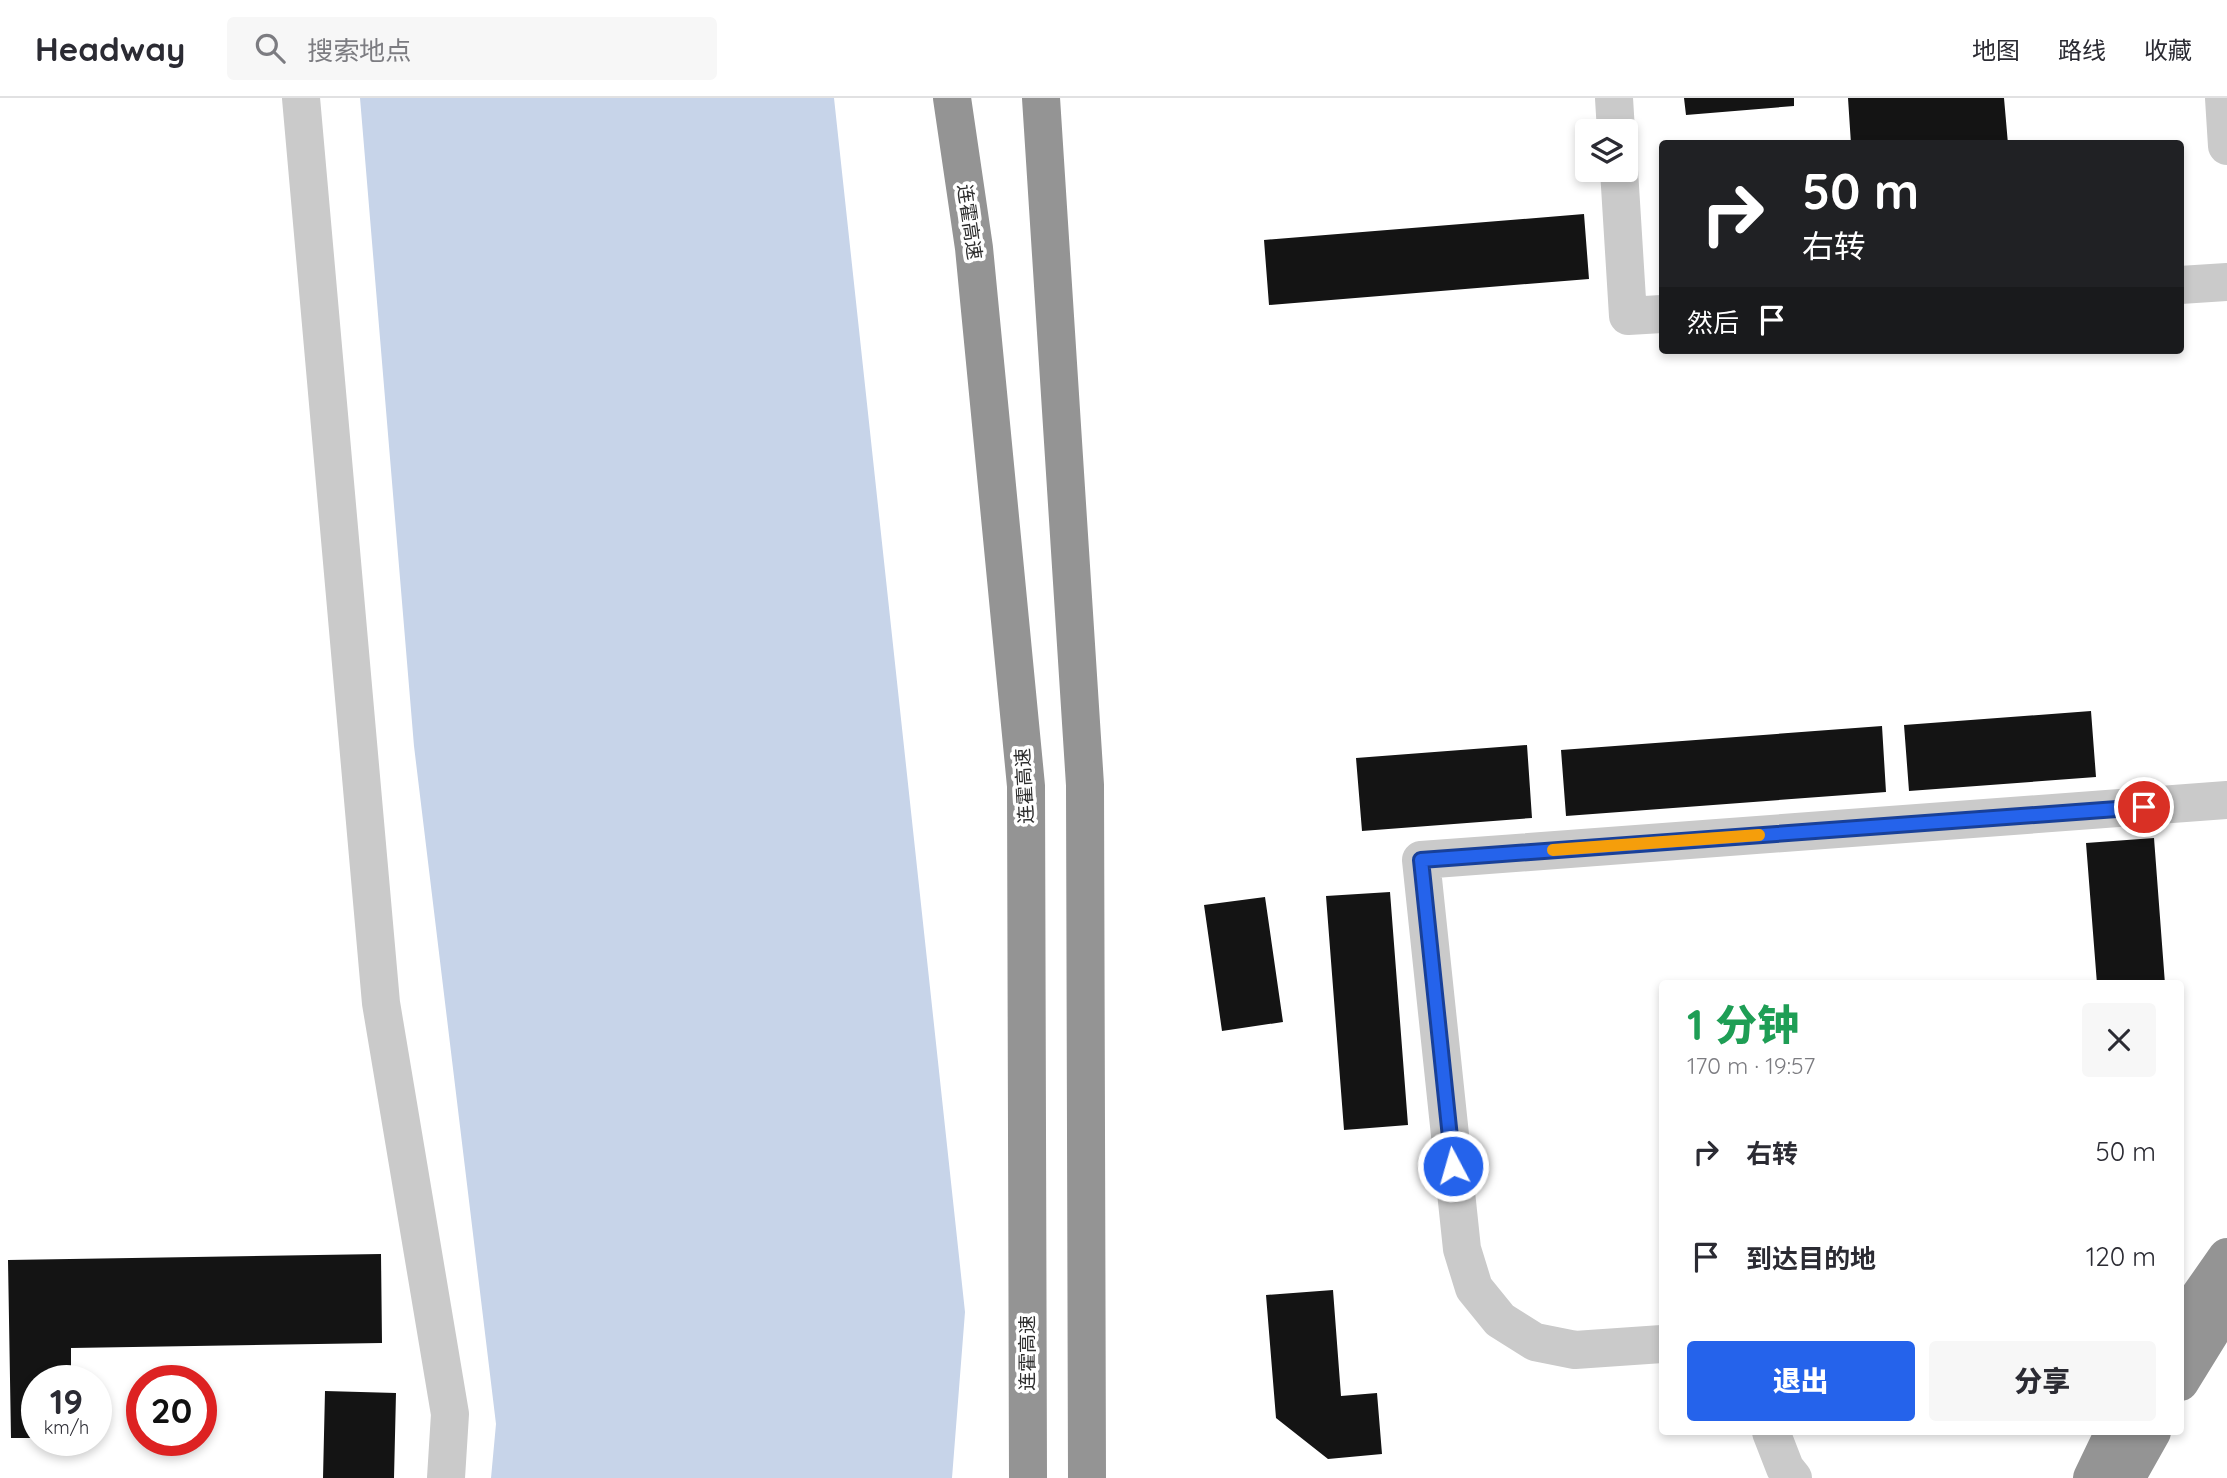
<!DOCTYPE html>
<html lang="zh">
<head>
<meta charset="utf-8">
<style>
  :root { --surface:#fff; --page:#f7f7f7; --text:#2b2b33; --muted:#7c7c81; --line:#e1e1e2; --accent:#2563eb }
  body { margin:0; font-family:Quicksand,"Noto Sans SC",sans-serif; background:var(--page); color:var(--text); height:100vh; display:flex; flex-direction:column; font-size:26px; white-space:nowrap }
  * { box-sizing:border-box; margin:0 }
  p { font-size:23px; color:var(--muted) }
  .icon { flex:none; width:38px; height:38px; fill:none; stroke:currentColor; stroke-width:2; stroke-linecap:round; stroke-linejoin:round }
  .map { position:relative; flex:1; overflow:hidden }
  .sheet { position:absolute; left:1659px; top:882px; width:525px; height:455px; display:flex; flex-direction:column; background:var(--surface); border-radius:7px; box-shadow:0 4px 10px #0003 }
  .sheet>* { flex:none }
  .top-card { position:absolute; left:1659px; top:42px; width:525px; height:214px; border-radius:7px; box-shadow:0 4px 10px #0003; background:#202124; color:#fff; overflow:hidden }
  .buttons { position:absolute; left:1575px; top:21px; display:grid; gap:14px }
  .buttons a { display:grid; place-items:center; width:63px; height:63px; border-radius:7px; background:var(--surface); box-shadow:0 4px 10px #0003; font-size:35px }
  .speed { position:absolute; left:21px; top:1267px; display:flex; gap:14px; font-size:35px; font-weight:700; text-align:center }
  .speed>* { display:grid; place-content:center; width:91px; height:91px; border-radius:50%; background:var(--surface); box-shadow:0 4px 10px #0003; line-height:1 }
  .speed small { font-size:18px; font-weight:400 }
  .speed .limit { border:10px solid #d22; background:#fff; color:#111 }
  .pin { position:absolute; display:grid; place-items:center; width:60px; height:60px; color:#fff; margin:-30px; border:4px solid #fff; border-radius:50%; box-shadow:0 2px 7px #0007 }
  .me { position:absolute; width:77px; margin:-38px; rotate:354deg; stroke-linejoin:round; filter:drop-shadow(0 0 5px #0008) }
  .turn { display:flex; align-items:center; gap:24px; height:147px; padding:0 28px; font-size:32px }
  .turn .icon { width:91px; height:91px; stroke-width:2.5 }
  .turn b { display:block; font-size:49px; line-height:60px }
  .then { display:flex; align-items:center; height:66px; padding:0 28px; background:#0003; gap:14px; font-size:26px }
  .round { display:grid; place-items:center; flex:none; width:74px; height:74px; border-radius:7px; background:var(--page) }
  .summary { display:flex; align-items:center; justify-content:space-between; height:119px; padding:0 28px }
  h1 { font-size:42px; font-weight:800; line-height:52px; color:#1e9e55 }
  .cta { display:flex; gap:14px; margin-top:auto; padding:14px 28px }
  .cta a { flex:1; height:80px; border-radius:7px; background:var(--accent); color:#fff; font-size:28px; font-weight:800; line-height:80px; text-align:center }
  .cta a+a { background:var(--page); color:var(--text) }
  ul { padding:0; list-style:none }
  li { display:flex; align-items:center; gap:21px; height:105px; padding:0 28px }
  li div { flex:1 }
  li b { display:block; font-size:26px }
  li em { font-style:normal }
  header { display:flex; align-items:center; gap:42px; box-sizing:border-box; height:98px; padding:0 35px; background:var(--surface); border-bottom:2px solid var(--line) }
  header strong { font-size:33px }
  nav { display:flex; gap:38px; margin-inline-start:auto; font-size:24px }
  .search { width:490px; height:63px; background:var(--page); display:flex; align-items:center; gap:18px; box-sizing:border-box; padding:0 24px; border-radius:7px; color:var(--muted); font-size:26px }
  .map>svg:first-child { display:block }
  .water { fill:#c7d4e9 }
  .building { fill:#141414 }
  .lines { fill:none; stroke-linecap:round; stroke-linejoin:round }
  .minor { stroke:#cacaca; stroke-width:38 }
  .highway { stroke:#949494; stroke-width:38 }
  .route-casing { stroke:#184099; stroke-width:18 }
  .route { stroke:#2563eb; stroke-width:12 }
  .slow { stroke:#f59e0b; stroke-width:12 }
  .labels { text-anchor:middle; stroke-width:7; stroke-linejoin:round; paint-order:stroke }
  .street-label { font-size:19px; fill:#2d2d2d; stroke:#fff }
</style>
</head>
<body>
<header>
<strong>Headway</strong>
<div class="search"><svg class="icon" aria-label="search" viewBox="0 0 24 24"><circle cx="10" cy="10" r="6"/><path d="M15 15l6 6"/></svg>搜索地点</div>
<nav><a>地图</a><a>路线</a><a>收藏</a></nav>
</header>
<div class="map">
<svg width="2227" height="1380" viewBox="0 0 2227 1380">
  <rect width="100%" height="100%" fill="#fff"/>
  <path class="water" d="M360 0H834L965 1214 952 1380H491L496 1326 414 648Z"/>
  <path class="building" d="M1684 0H1794V8L1686 17Z
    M1848 0H2004L2008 46H1851Z
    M1584 116 1589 181 1269 207 1264 142Z
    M2091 613 2096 679 1909 693 1904 627Z
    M1882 628 1886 694 1566 718 1561 652Z
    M1527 647 1532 720 1362 733 1356 660Z
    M2154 740 2165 886H2097L2086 745Z
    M1390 794 1408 1027 1344 1032 1326 798Z
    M1265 799 1283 924 1222 933 1204 807Z
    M381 1156 382 1245 71 1250V1283H37V1340H11L8 1162Z
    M1333 1192 1341 1298 1377 1295 1382 1356 1328 1361 1276 1320 1266 1197Z
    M325 1293 396 1295 394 1380H323Z"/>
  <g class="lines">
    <path class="minor" d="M301 0 381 905 450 1316 446 1380
      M1614 0 1616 33
      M2224 0 2227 48
      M1619 72 1628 218 1662 216
      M2180 187 2227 184
      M1662 1246 1575 1252 1535 1244 1500 1222 1474 1190 1462 1151 1421 762 2227 702
      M1771 1334 1785 1370 1793 1380"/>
    <path class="highway" d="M952 0 974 150 1026 688 1028 1380
      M1041 0 1085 687 1087 1380
      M2180 1226 2227 1159
      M2180 1284 2227 1208
      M2092 1380 2114 1334
      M2126 1380 2152 1334"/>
  </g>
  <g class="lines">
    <defs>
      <path id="route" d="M1453 1068 1421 762 2144 709"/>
    </defs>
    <use href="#route" class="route-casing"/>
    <use href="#route" class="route"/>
    <path class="slow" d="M1553 752 1759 737"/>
  </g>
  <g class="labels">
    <g class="street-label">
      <text transform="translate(970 124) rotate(82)" y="7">连霍高速</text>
      <text transform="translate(1024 688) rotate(-93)" y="7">连霍高速</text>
      <text transform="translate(1027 1255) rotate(-90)" y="7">连霍高速</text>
    </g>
  </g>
</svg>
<div class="buttons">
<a><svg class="icon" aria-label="layers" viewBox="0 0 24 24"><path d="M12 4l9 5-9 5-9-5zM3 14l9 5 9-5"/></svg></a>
</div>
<div class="speed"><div>19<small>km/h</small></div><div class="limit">20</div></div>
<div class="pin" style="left:2144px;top:709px;background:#d93025"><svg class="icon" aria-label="arrive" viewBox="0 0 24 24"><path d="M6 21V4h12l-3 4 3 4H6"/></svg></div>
<svg class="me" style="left:1453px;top:1068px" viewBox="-20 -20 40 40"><circle r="17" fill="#2563eb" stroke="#fff" stroke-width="3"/><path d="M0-11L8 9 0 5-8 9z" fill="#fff"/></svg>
<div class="top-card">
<div class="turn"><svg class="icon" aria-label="right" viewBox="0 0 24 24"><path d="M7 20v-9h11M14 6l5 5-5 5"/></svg><div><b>50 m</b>右转</div></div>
<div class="then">然后<svg class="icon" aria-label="arrive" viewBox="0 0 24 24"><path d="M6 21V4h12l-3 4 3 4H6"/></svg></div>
</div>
<section class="sheet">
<div class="summary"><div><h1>1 分钟</h1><p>170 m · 19:57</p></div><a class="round"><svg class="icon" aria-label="close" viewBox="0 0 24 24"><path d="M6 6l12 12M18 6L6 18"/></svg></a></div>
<ul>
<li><svg class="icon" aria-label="right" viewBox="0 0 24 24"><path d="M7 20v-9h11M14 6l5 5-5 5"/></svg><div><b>右转</b></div><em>50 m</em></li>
<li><svg class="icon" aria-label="arrive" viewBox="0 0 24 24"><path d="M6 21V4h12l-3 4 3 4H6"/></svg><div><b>到达目的地</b></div><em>120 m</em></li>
</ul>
<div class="cta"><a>退出</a><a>分享</a></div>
</section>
</div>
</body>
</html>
